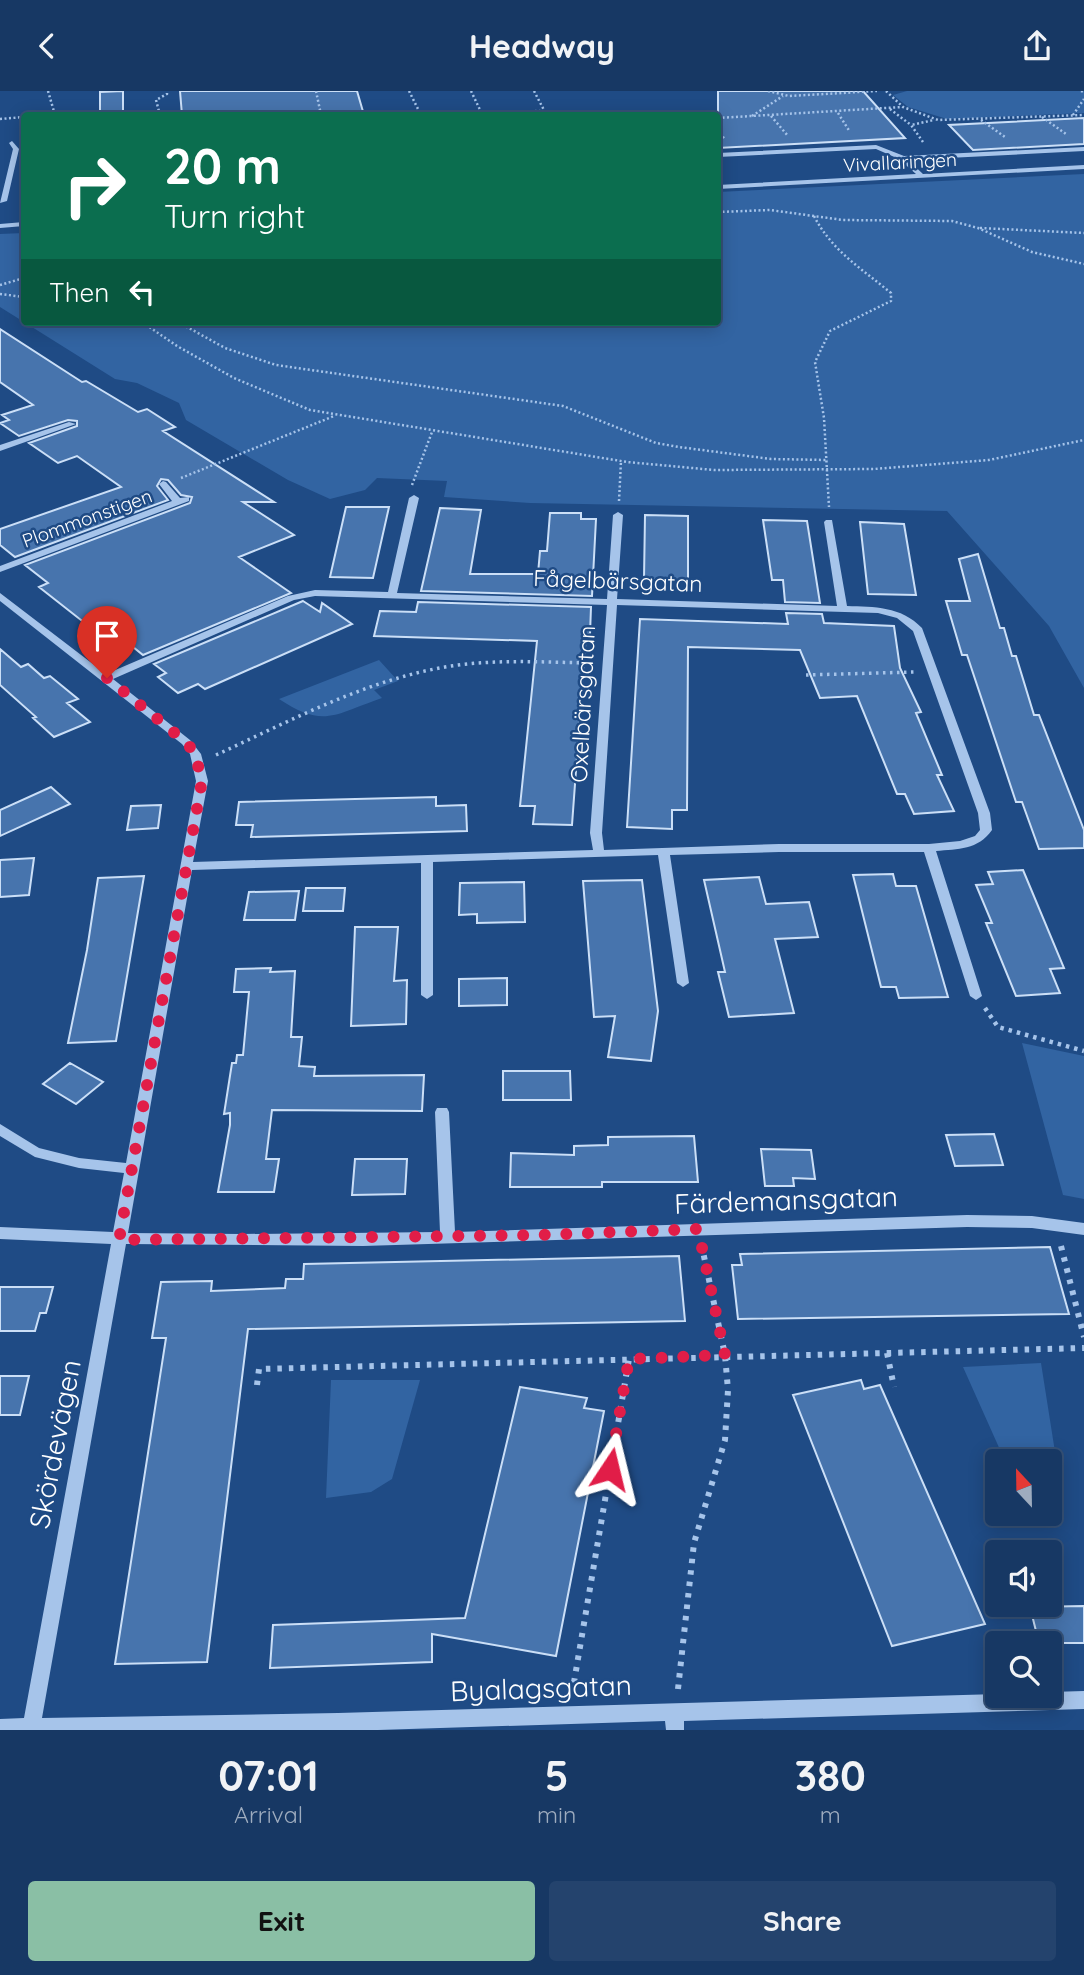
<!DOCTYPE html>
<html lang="en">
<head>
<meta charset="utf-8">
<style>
  :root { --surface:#173864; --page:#24436d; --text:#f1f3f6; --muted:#9eacbf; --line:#365278; --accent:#8abfa5 }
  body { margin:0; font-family:Quicksand,sans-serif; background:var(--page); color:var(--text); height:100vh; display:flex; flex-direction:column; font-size:26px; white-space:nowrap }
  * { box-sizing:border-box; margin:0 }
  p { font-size:23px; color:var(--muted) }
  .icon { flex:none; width:38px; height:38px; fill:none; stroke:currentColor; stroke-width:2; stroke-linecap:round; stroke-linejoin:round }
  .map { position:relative; height:1639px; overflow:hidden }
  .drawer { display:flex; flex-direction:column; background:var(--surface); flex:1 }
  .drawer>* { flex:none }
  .banner { position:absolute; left:21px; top:21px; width:700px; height:214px; border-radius:7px; box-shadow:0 4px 18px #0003,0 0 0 2px var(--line); background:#0b6e4f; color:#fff; overflow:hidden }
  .needle { width:46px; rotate:338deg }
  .buttons { position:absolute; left:985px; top:1358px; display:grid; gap:14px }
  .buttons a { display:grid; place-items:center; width:77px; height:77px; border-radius:7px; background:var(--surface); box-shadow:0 4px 18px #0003,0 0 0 2px var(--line); font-size:35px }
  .pin { position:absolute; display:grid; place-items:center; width:60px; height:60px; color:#fff; margin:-72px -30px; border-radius:50% 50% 50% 0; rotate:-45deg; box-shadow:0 0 7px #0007 }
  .pin .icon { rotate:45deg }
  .me { position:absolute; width:77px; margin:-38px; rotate:10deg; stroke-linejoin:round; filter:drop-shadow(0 0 5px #0008) }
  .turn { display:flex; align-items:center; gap:24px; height:147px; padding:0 28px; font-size:32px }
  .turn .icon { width:91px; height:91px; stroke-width:2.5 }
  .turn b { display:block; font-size:49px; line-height:60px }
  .then { display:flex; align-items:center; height:66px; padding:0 28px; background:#0003; gap:14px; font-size:26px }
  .eta { display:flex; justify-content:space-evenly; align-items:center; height:119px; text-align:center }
  .eta b { font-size:42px; font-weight:700; line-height:49px }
  .cta { display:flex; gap:14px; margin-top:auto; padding:14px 28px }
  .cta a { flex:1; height:80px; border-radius:7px; background:var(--accent); color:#111; font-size:28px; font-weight:700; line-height:80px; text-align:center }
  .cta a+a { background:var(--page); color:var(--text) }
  header { display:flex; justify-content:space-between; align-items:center; height:91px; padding:0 28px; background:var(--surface); font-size:32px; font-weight:700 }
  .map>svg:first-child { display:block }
  .green { fill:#3264a2 }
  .building { fill:#4774ad; stroke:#cbdff7; stroke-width:2 }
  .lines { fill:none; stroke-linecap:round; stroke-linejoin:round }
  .path-far3 { stroke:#a6c4ea; stroke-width:2.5; stroke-dasharray:2 2.5; stroke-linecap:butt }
  .path-far2 { stroke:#a6c4ea; stroke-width:3.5; stroke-dasharray:2.5 4.5; stroke-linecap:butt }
  .path-far1 { stroke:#a6c4ea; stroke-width:4.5; stroke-dasharray:3.5 5; stroke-linecap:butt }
  .path { stroke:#a6c4ea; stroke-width:6; stroke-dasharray:4.5 7; stroke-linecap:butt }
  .minor { fill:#a6c4ea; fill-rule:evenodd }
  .route { stroke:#e11d48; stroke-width:12; stroke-dasharray:0 21.6 }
  .labels { text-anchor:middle; stroke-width:5; stroke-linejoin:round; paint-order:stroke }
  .far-street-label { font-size:19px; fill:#fff; stroke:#1f4b85 }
  .street-label { font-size:23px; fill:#fff; stroke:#1f4b85 }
  .near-street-label { font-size:28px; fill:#fff; stroke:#1f4b85 }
</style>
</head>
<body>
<header><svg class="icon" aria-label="back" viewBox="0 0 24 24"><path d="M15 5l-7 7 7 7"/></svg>Headway<svg class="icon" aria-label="share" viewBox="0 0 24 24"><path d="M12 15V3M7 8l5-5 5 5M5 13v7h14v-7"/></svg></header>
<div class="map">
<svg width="1084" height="1639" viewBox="0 0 1084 1639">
  <rect width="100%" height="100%" fill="#1f4b85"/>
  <path class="green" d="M907 0H1084V22L947 28 908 16 893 4Z
    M1084 83V597L1049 535 947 420 530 412 444 406 447 390 377 387 365 399 330 408 288 389 186 329 179 312 137 292 115 288 0 216V143L24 142V231H718V101Z
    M379 569 398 590 374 599 382 607C335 623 324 638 279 608Z
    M1022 952 1084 965V1108L1063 1104Z
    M1041 1272 1058 1380 1050 1386V1370H1005L963 1276Z
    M331 1289H420L392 1388 371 1401 326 1407Z"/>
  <path class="building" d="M123 0V24H100V1Z
    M180 0H357L364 24H182Z
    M718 0H863L905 47 718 57Z
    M1084 27V53L973 59 949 34Z
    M0 238 82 291 86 290 138 321 147 318 175 336 163 340 274 411H243L294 444 239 466 291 502 143 564 117 543 108 547 102 542 100 544 39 496 48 492 25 474 190 412 192 406 181 404 168 389 161 388 157 395 168 409 15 466 0 454V438L121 396 77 365 58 372 29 352 77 335V330L68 329 19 345 0 332 9 329 2 324 33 314 0 291Z
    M346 416H389L373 487 330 486Z
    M440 417 481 419 470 483H538L540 460H547L550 422H581V428H596L592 505 421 500Z
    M645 424 688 425V489L644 488Z
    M763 429 807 430 820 512 785 511 783 489H772Z
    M860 431 904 433 916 504 868 503Z
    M978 463 1000 537H1004L1012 565H1016L1034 624H1039L1084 739V757L1039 758 1022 711H1016L967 564H962L946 510H970L959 468Z
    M303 510 320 521 322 512 352 533 205 598 198 593 178 602 158 586 166 582 154 573Z
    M418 511 591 516 590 543H586L572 734 533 733 535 715H520L537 550 374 545 380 520 416 521Z
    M786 522 822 523 824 532 894 535 900 577 921 621 916 622 942 684H937L954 720 914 723 905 703H897L857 605 820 607 800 559 688 556 687 719H672V738L627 736 640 528 788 533Z
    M0 558 21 576 28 573 44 587 50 585 78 608 67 612 90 631 54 646 33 627 36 626 0 594Z
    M51 696 70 713 0 745V719Z
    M436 706V715L466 714 467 740 251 746 253 734H236L239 711Z
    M161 714 158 737 127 739 131 715Z
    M34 767 29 804 0 806V769Z
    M1023 779 1064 877 1050 878 1060 902 1016 905 986 832H992L976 794 993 793 988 781Z
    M893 783 896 795H916L948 906 899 907 896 896H881L853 784Z
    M144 785 116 950 68 952 87 859 98 787Z
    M759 786 766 813 809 811 818 846 775 848 794 922 729 926 718 881H725L704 789Z
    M642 789 658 920 651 970 608 966 615 925 594 926 583 790Z
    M524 791 525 831 477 832V823L459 824 460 792Z
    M306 797H345L343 820H303Z
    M299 800 295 829H244L249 801Z
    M355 836H398L394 890 407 889 406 933 351 935Z
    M271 877 270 881 295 880 291 946H302L299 975 315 976 314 985 424 984 422 1020 272 1019 266 1068H279L274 1101H218L230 1034V1022L224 1023 232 972H236L237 964H243L249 901H234L236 878Z
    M507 887V914L459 915V888Z
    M70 972 103 991 76 1013 43 993Z
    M503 980H570L571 1009H503Z
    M994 1043 1003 1074 955 1075 946 1044Z
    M694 1045 698 1091H602V1096H510L511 1062 574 1064V1055L608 1054V1046Z
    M761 1058 811 1059 815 1088 793 1087 794 1095H765Z
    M355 1068H407L405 1103 352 1104Z
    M1050 1156 1069 1223 738 1228 732 1174H742L740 1163Z
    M679 1165 685 1230 248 1238 207 1571 115 1573 166 1247H152L161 1191 212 1190 211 1200 285 1197 286 1188H303L304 1173Z
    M0 1196H53L46 1222H40L35 1240H0Z
    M0 1285H29L20 1324H0Z
    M861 1289 864 1298 880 1294 985 1533 892 1555 793 1304Z
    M520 1296 587 1307 584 1317 604 1320 556 1565 432 1543V1571L270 1577 273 1534 465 1527Z
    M1084 1515V1552H1039L1030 1516Z"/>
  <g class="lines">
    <path class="path-far3" d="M48 0 55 24
      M316 0 321 24
      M409 0 421 24
      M471 0 482 23
      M534 0 545 21
      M768 0 789 5 877 0
      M886 0 903 16 938 29 1084 24
      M1081 0 1084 1
      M890 18 911 34
      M838 22 850 41
      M160 24 156 9 167 3V0
      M458 24 538 20 574 24
      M1073 24 1084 8
      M752 25 783 5
      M771 25 788 45
      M1042 26 1066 43
      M718 27 902 16
      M0 28 24 26
      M981 29 1005 46
      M718 38 725 49
      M923 51 911 34 934 29
      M718 121 770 119 843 129 952 130 978 137 1032 161 1084 173
      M814 125C832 160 862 178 891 202V210L830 240 815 271 824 327 829 416
      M980 137 1084 142
      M0 194 24 187
      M0 203 24 206
      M142 231 177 255 234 287 310 319 627 371 714 379 874 378 989 369 1084 349
      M178 231 225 257 276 274 563 315 656 352 679 356 771 368 828 369
      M181 387 334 325
      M412 394 432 341
      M619 410 621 370"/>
    <path class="path-far2" d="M806 584 914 581
      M216 664C290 630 364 590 445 576 492 568 541 571 589 572"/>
    <path class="path-far1" d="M985 917 998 936 1084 960"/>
    <path class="path" d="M1061 1155 1084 1246
      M887 1262 894 1296
      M257 1294 259 1278 1084 1257
      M678 1598 694 1452 725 1349 728 1299 725 1264 702 1156
      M572 1603 629 1268"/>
    <path class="minor" d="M12 50 19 58 7 110 0 112 13 58 9 52Z
      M876 54 904 65 1084 56V60L908 69 923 83 1084 74V78L718 98V94L916 83 899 68 876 58 718 66V62Z
      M24 131V135L0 137V133Z
      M69 331 76 333 0 360V354Z
      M163 390 166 391 180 407 189 406V410L0 481V475L172 410 159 393Z
      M414 404 419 407 397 502 607 508 613 424 618 421 623 424 617 508 837 515 824 431 826 429H832L847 515C874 516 901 515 922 537L990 722 992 739C978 759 958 758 936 760L982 905 976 909 970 905 924 761H779L670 764 689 892 683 896 677 892 658 764 433 771V904L427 908 421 904V772L192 779 128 1142 242 1143 440 1141 435 1021 437 1017H447L449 1021 455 1141 967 1124 1032 1125 1084 1132V1144L1032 1137 967 1136 363 1155 126 1153 42 1627 338 1622 998 1603V1605H1050V1601L1084 1600V1618L684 1630V1639H666L665 1630 378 1639H0V1628L24 1627 111 1153 0 1148V1136L113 1141 124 1082 79 1077 35 1066 0 1045V1033L39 1057 79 1067 126 1072 196 690 190 663 182 653 0 510V502L106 583 288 505 315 499 388 501 409 407ZM315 505 607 514 590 742 593 759 193 771 208 690 201 663 190 649 113 588 294 509ZM617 514 878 522 897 527 913 540 978 722 980 739 975 745 960 750 929 753H779L604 759 602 742Z"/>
  </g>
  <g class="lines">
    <path class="route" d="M107 587 187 652 195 663 202 690 119 1149 538 1144 698 1138 725 1264 629 1268 610 1378"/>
  </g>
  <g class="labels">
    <g class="far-street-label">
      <text transform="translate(900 71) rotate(-3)" y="7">Vivallaringen</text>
      <text transform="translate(87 427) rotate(-20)" y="7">Plommonstigen</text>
    </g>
    <g class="street-label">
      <text transform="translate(618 490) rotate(2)" y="8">Fågelbärsgatan</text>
      <text transform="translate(583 613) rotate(-87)" y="8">Oxelbärsgatan</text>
    </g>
    <g class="near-street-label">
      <text transform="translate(786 1109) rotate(-2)" y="10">Färdemansgatan</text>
      <text transform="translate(55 1353) rotate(-79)" y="10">Skördevägen</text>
      <text transform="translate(541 1597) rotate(-2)" y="10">Byalagsgatan</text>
    </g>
  </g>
</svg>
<div class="buttons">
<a><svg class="needle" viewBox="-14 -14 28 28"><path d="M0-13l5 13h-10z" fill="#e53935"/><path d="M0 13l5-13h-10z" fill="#9eacbf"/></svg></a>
<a><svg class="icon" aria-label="sound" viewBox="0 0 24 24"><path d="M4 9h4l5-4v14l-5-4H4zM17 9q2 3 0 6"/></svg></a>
<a><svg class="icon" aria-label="search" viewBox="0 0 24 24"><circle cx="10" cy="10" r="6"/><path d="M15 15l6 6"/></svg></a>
</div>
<div class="pin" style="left:107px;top:587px;background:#d93025"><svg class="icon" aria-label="arrive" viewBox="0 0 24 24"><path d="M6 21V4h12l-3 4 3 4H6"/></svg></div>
<svg class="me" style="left:610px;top:1378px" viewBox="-20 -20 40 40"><path d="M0-17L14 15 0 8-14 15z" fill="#e11d48" stroke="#fff" stroke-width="4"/></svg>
<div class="banner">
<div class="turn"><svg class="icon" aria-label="right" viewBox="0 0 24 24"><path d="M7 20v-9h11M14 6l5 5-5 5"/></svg><div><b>20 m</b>Turn right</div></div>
<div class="then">Then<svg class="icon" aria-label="left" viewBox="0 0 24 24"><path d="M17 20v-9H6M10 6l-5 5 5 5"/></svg></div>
</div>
</div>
<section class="drawer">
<div class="eta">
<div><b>07:01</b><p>Arrival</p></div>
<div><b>5</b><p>min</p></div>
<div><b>380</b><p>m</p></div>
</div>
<div class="cta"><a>Exit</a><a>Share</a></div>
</section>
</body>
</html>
